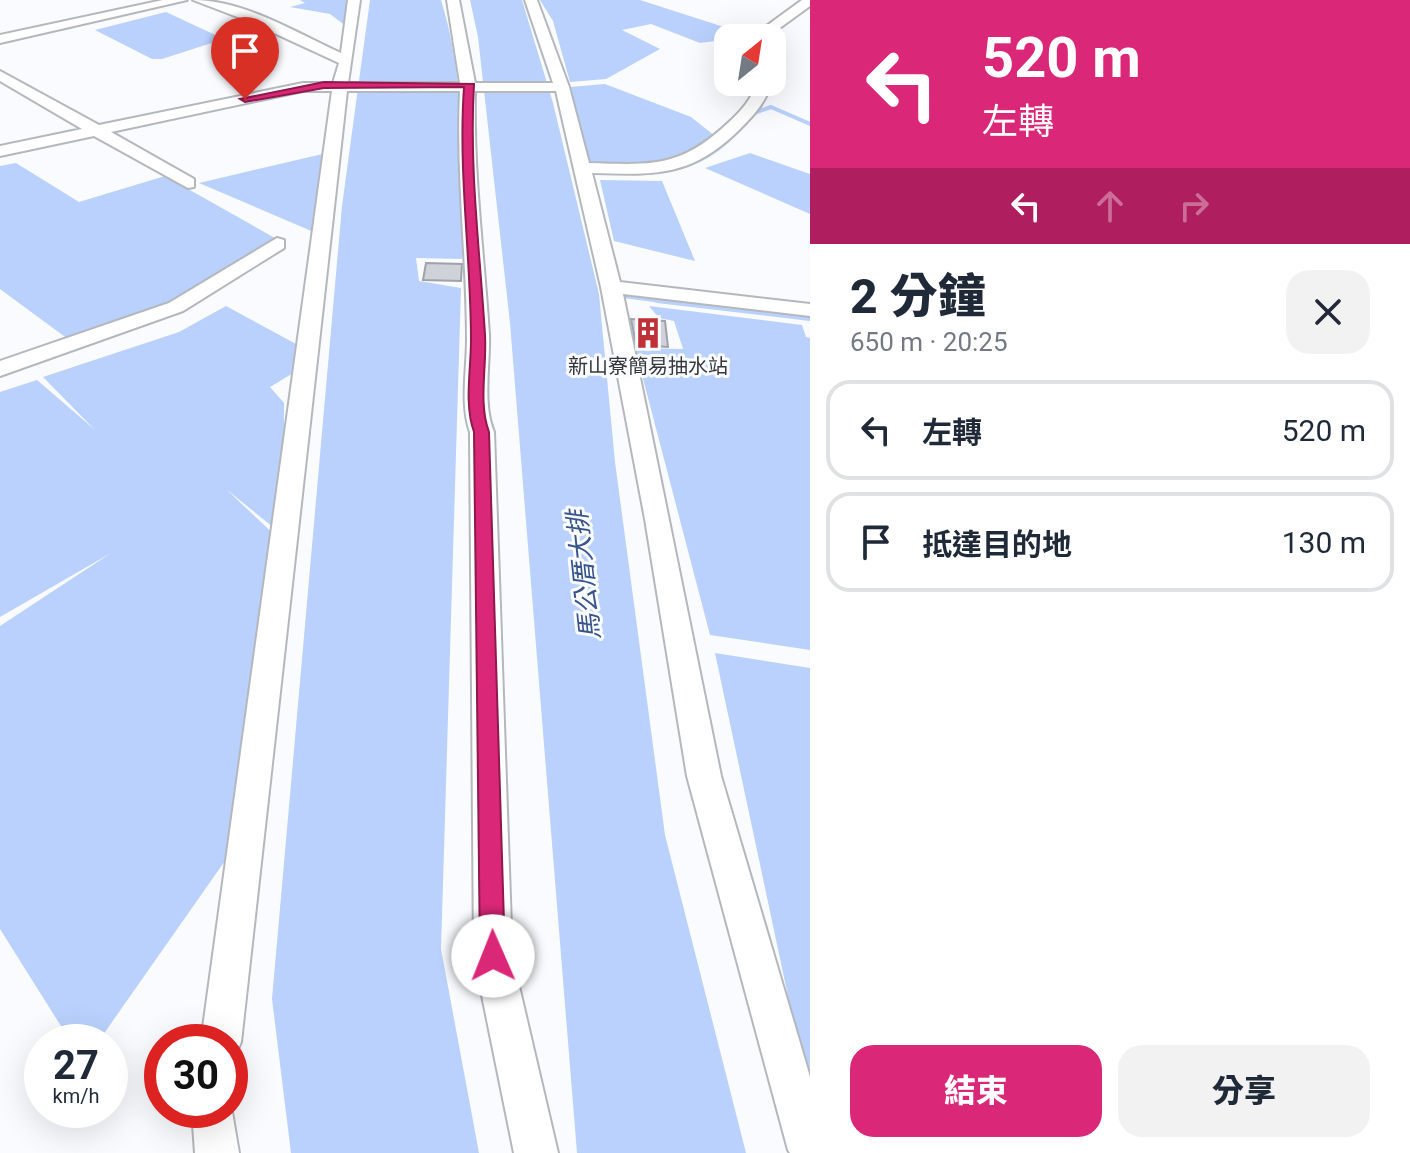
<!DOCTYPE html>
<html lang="zh-TW">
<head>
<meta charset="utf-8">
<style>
  :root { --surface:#fff; --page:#f2f2f3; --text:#1f2937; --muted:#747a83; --line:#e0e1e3; --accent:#db2777 }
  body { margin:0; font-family:Roboto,"Noto Sans TC",sans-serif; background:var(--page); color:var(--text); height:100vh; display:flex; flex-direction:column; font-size:30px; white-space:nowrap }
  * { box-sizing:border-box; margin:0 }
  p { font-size:26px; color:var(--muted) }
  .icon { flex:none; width:44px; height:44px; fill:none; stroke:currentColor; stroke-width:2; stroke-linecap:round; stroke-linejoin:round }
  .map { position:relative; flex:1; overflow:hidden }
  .sheet { display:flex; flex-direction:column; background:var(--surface); width:600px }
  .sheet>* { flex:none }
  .banner { background:#db2777; color:#fff; overflow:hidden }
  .needle { width:52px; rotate:30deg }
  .tools { position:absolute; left:714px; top:24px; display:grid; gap:16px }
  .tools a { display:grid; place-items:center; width:72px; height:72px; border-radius:16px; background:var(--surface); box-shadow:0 8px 32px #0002; font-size:40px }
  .speed { position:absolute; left:24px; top:1024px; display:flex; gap:16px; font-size:40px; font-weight:700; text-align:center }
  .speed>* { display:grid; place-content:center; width:104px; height:104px; border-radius:50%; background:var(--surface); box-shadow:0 8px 32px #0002; line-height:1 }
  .speed small { font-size:20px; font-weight:400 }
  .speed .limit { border:12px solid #d22; background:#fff; color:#111 }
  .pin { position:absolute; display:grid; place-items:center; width:68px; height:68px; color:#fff; margin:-82px -34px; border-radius:50% 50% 50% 0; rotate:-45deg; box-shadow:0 0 8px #0007 }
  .pin .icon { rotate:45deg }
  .me { position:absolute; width:88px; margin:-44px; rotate:359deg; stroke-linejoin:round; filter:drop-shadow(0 0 6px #0008) }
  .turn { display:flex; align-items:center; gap:28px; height:168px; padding:0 40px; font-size:36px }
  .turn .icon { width:104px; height:104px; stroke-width:2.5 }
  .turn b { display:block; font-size:56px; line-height:68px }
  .lanes { display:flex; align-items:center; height:76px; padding:0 40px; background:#0003; justify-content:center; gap:40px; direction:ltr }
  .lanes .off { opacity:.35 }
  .round { display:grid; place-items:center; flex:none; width:84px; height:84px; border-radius:24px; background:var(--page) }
  .summary { display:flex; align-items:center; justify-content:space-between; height:136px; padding:0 40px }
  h1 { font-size:48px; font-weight:800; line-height:60px }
  .button { display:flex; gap:16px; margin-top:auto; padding:16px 40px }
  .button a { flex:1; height:92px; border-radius:24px; background:var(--accent); color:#fff; font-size:32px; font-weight:800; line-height:92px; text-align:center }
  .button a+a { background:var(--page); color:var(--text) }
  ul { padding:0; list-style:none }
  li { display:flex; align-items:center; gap:24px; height:100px; margin:0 16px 12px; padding:0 24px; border:4px solid var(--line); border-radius:24px }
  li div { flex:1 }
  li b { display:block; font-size:30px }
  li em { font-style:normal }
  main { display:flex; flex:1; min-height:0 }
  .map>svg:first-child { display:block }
  .water { fill:#b9d1fc }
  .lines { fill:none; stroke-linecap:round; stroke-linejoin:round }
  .stream-far2 { stroke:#b9d1fc; stroke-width:4 }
  .stream-far1 { stroke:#b9d1fc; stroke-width:5 }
  .stream { stroke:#b9d1fc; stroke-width:6 }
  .building { fill:#cfd2d8; stroke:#9fa2a8; stroke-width:2 }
  .minor-casing { stroke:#b4b8bd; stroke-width:4 }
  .minor { fill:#fff; fill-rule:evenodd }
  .route { fill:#db2777; stroke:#8e194d; stroke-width:2 }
  .labels { text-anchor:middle; stroke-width:6; stroke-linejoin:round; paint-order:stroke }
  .far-poi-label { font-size:20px; fill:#363739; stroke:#f9fbfe }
  .water-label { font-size:26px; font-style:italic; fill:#38548a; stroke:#f9fbfe }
</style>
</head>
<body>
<main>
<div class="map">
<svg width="810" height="1153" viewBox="0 0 810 1153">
  <rect width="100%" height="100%" fill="#f9fbfe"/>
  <path class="water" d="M300 0H350L351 30 330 14 290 7 305 3Z
    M370 0H441C467 84 462 172 462 259L416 258 419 281 461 288 441 949 479 1153H291L272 999 342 206Z
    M470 0H522L553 103 599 294 615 462 665 835 746 1153H577L510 323 478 37Z
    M540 0H640L752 36 700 43 651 24 622 30 660 49 606 79 570 82 553 21Z
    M166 12 224 39 162 59H152L95 30Z
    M605 84 691 117 720 140 684 165 590 164 570 87Z
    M331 152 323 236 199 183Z
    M750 153 810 174V214L705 168Z
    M16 163 79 202 165 176 282 242 178 310 76 345 0 289V166Z
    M600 180 662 181 695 261 614 241Z
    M226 306 307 350 305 366 270 387 284 403V536L226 489 280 540 234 848 98 1042H71L0 929V626L111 553 0 617V392L37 380 94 429 43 377 179 332Z
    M649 306 802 325 806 337 810 338V650L710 635 635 348 683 349 674 321 659 318Z
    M715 653 810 668V1071L805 1076Z"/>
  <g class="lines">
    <path class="stream-far2" d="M754 113 771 107 810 124
      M736 133 742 126"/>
    <path class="stream-far1" d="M651 172C687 170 713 156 737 131
      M627 296 674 302"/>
    <path class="stream" d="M657 300 810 318"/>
  </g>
  <path class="building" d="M426 263 462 264 461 281 423 280Z
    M631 319 665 321 668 347 636 345Z"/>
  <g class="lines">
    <defs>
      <path id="minor" d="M163 0H187L0 43V35Z
        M193 0C244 0 295 32 341 53L348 0H360L348 83H460L447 0H459L475 83H553L525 0H537L569 87 589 163C652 165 680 168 728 123 741 111 752 99 757 82H771C767 101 754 115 741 128 692 177 657 175 592 173L620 282 810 304V316L623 294 721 776 810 1077V1153H790L788 1150 687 776 645 519 601 287 556 91H475C473 173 484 254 489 335 490 366 482 403 494 432L512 956 558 1153H514L474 956 470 432C460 404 467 369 467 340 467 257 456 174 460 91H347L241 1042 235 1056 230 1058V1042H201L332 91H303L111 132 194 179V187L188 188 94 136 0 156V146L82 129 0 81V71L99 125 303 83H333L339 63 248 21Z
        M802 0H810V6L766 38H750Z
        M277 238 284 240V248L183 311 0 376V361L169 303Z
        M230 1100 239 1153H195L192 1110H230Z"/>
    </defs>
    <use href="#minor" class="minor-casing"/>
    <use href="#minor" class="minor"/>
  </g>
  <path class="route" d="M324 82 474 84C469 168 480 252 485 335 487 367 478 403 489 432L505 956 502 964 493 967 484 964 480 956 474 432C464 404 471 370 471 340 471 256 458 172 464 87L324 88 245 102 240 99Z"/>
  <defs>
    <symbol id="building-bare" viewBox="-9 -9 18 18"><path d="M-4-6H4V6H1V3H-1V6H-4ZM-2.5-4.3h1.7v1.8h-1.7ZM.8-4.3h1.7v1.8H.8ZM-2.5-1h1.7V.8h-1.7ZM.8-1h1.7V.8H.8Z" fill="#c03137" stroke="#f9fbfe" stroke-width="2.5" paint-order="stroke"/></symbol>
  </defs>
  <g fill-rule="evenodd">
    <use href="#building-bare" x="626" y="311" width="44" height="44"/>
  </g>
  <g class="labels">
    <g class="far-poi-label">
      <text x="648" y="373">新山寮簡易抽水站</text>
    </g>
    <g class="water-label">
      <text transform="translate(584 575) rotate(-96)" y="9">馬公厝大排</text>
    </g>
  </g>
</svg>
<div class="tools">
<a><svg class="needle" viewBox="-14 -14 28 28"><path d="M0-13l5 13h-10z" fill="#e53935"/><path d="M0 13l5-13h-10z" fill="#747a83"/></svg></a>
</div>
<div class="speed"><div>27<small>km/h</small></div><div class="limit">30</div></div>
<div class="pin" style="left:245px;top:99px;background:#d93025"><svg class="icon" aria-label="arrive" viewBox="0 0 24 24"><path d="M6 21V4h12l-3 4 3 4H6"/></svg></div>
<svg class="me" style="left:493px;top:956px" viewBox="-20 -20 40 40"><circle r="19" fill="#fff"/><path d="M0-13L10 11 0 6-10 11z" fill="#db2777"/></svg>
</div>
<section class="sheet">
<div class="banner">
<div class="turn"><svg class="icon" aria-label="left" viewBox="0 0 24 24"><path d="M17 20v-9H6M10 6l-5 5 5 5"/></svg><div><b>520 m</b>左轉</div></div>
<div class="lanes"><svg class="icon" aria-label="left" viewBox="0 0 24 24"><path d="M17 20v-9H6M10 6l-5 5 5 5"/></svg><svg class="icon off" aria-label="ahead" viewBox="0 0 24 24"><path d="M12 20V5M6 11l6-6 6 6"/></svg><svg class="icon off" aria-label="right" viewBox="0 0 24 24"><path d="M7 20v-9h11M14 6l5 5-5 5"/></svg></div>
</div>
<div class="summary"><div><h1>2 分鐘</h1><p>650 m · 20:25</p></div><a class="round"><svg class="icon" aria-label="close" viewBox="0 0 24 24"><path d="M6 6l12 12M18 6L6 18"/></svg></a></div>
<ul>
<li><svg class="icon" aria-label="left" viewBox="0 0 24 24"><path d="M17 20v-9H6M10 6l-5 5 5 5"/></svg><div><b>左轉</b></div><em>520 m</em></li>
<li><svg class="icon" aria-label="arrive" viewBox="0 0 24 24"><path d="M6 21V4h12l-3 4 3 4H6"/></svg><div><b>抵達目的地</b></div><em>130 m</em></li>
</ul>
<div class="button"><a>結束</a><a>分享</a></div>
</section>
</main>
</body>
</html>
